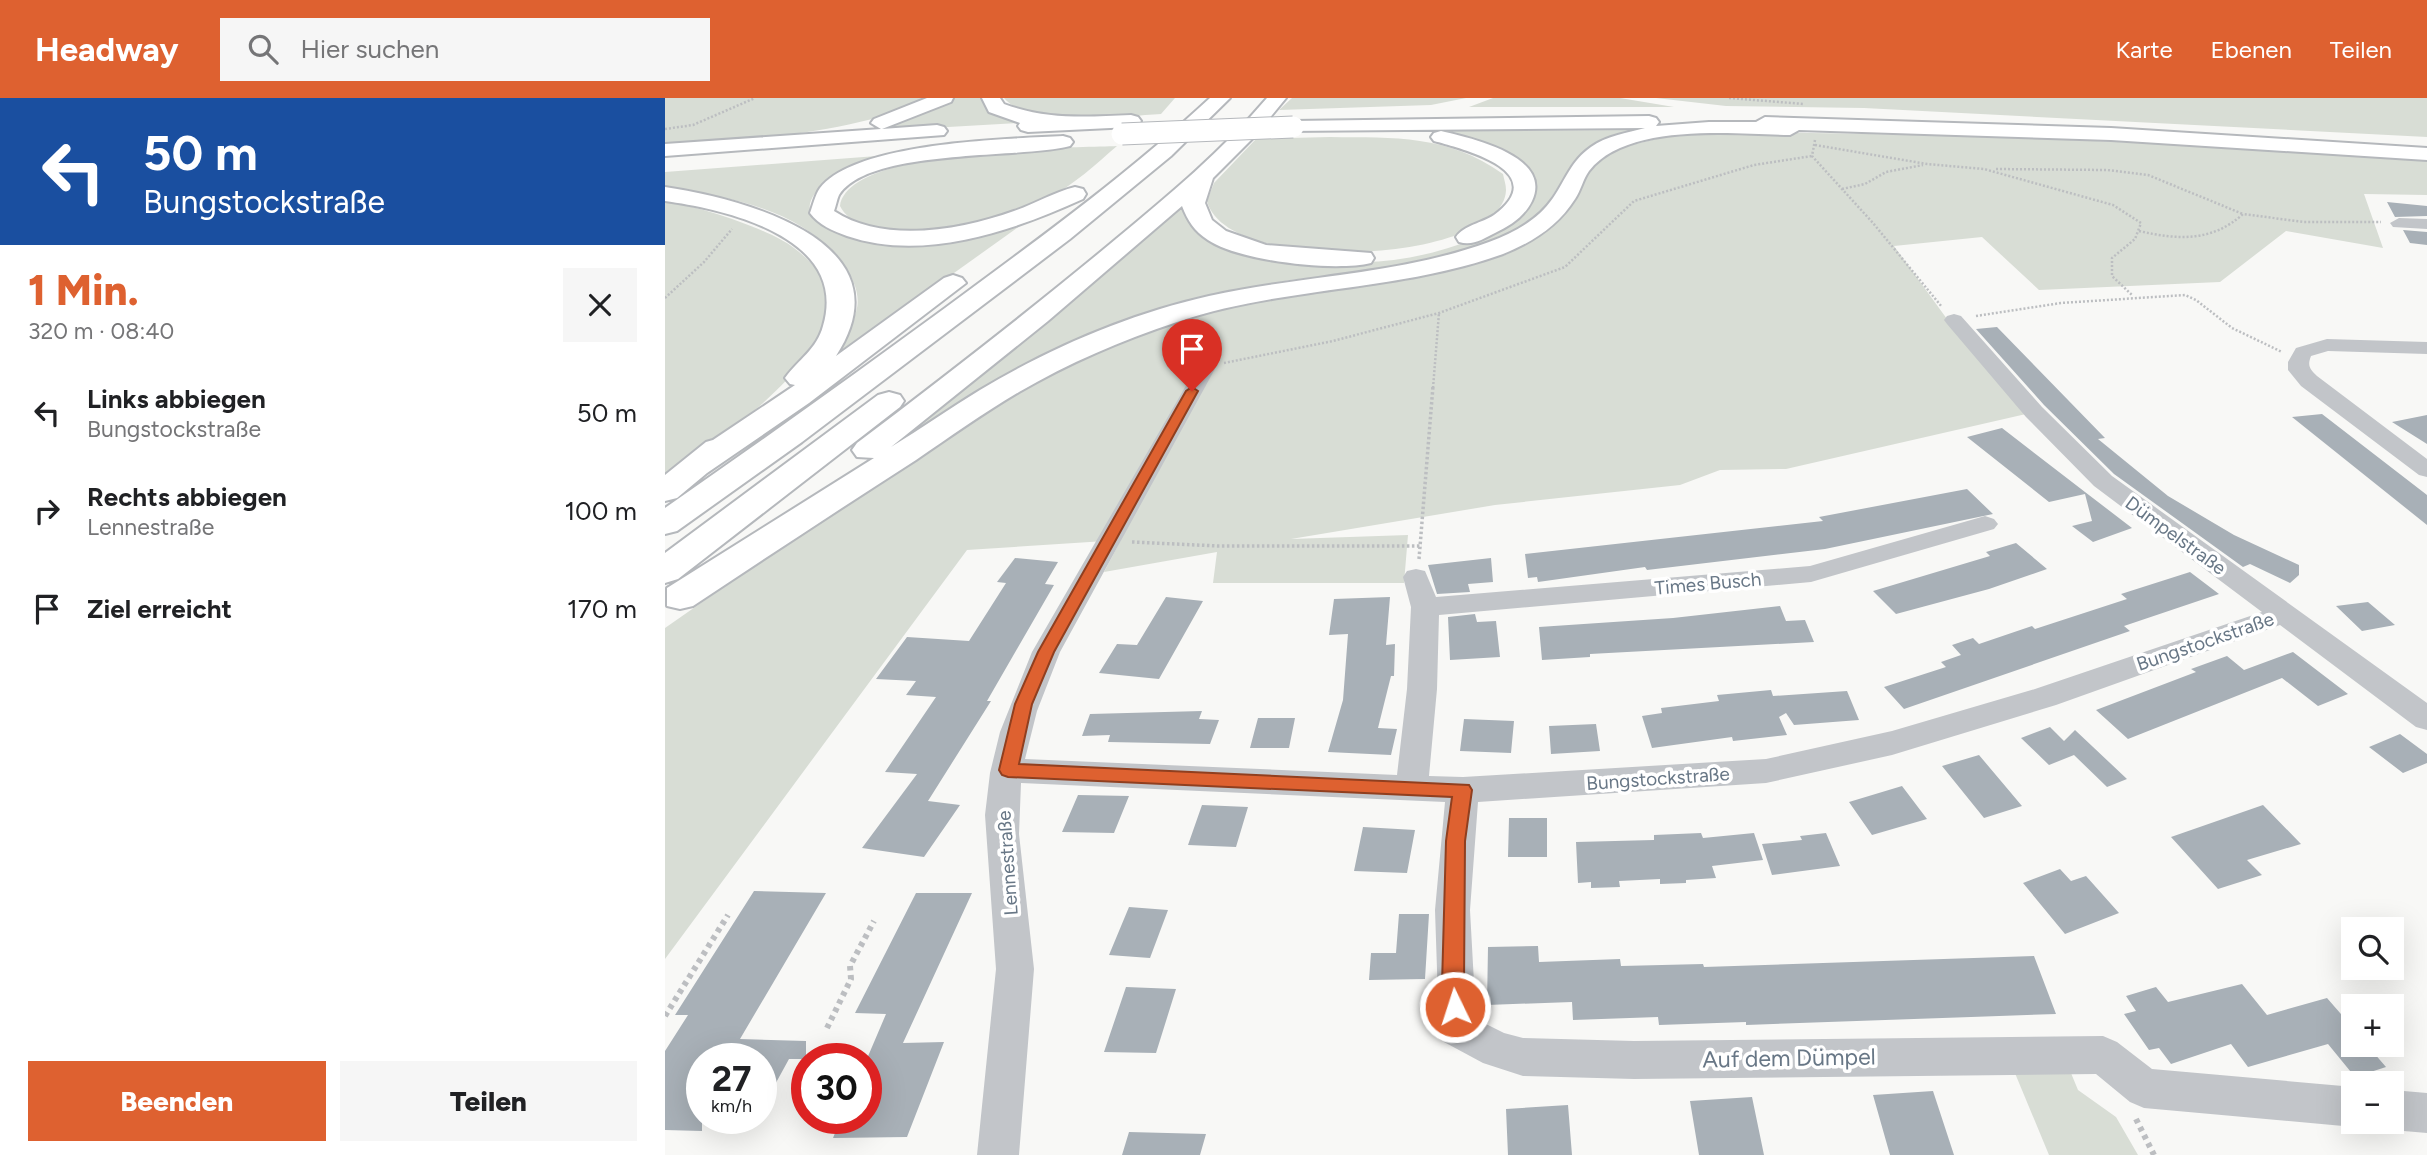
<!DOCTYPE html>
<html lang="de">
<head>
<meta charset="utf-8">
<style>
  :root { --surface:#fff; --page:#f6f6f6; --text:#202124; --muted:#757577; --accent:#de6130 }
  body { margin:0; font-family:Figtree,sans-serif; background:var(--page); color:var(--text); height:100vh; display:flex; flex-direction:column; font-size:26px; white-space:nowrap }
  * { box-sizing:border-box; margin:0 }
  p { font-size:23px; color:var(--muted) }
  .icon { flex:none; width:38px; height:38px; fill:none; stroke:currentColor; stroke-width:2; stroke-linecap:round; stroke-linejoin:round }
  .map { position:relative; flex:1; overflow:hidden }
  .panel { display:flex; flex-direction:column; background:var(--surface); width:665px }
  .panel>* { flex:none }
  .hud { background:#1a4fa0; color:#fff; overflow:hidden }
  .buttons { position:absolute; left:1676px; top:819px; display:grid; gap:14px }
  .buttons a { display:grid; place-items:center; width:63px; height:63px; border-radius:0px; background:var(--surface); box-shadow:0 7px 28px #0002; font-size:35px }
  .speed { position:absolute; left:21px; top:945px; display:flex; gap:14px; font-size:35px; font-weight:700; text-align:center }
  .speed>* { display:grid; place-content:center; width:91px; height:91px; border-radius:50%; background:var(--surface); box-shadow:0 7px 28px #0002; line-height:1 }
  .speed small { font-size:18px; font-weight:400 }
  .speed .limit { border:10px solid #d22; background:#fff; color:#111 }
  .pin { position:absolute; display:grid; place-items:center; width:60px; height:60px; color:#fff; margin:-72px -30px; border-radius:50% 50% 50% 0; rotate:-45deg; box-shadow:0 0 7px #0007 }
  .pin .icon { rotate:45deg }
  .me { position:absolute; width:77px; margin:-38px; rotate:356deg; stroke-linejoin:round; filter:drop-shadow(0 0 5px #0008) }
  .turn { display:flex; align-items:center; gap:24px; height:147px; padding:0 28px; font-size:32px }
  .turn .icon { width:91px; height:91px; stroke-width:2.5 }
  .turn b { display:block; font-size:49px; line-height:60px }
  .round { display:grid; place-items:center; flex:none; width:74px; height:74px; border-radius:0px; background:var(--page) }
  .headline { display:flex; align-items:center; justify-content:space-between; height:119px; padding:0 28px }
  h1 { font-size:42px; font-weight:800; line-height:52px; color:var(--accent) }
  .button { display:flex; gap:14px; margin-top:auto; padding:14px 28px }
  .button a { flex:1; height:80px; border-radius:0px; background:var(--accent); color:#fff; font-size:28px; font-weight:800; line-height:80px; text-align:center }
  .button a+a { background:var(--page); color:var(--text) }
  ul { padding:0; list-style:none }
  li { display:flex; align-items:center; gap:21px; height:98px; padding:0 28px }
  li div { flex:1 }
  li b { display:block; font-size:26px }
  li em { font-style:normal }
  header { display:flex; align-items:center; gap:42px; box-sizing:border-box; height:98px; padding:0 35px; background:var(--accent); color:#fff }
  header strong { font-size:33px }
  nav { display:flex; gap:38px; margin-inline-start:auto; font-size:24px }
  .search { width:490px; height:63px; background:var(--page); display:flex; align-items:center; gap:18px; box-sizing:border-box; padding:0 24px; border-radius:0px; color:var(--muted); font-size:26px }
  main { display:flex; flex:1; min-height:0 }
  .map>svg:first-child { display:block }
  .green { fill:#d8ddd5 }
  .building { fill:#a8b0b7 }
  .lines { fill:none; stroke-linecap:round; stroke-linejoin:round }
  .highway-casing { stroke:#b5b8bc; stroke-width:4 }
  .path-far2 { stroke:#bcbec1; stroke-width:2.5; stroke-dasharray:2 2; stroke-linecap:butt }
  .path-far1 { stroke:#bcbec1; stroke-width:3.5; stroke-dasharray:2.5 2.5; stroke-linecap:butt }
  .path { stroke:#bcbec1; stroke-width:6; stroke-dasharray:4.5 4.5; stroke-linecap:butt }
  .minor { fill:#c2c5c9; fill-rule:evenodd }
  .highway { fill:#fff; fill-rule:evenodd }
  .highway-bridge-casing { stroke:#b5b8bc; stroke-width:23; stroke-linecap:butt }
  .highway-bridge { stroke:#fff; stroke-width:21 }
  .route { fill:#de6130; stroke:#903f1f; stroke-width:2 }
  .labels { text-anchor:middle; stroke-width:7; stroke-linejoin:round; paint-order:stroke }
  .street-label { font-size:19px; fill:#687786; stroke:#fff }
  .near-street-label { font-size:23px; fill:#687786; stroke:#fff }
</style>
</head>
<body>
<header>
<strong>Headway</strong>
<div class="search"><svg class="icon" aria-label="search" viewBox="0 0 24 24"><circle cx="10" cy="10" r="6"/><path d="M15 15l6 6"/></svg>Hier suchen</div>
<nav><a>Karte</a><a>Ebenen</a><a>Teilen</a></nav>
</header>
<main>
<section class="panel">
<div class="hud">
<div class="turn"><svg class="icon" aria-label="left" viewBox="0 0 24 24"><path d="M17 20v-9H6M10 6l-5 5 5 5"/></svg><div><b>50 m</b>Bungstockstraße</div></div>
</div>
<div class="headline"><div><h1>1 Min.</h1><p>320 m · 08:40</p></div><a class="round"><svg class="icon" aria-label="close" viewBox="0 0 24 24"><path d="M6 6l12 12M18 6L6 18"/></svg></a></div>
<ul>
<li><svg class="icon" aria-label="left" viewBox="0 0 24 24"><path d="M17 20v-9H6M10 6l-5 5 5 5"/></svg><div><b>Links abbiegen</b><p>Bungstockstraße</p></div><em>50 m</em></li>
<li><svg class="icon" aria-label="right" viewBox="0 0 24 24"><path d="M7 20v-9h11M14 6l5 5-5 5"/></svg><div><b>Rechts abbiegen</b><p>Lennestraße</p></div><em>100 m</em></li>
<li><svg class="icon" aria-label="arrive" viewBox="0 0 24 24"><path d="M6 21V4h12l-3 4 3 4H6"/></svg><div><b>Ziel erreicht</b></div><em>170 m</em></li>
</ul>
<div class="button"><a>Beenden</a><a>Teilen</a></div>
</section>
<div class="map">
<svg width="1762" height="1057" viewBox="0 0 1762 1057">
  <rect width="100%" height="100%" fill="#f8f8f6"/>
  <path class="green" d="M0 0H268C183 37 92 40 0 47Z
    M288 0H319L370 24 196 34 239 21Z
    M339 0H510L496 16C457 18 365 31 339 0Z
    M627 0H801L766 7 614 12Z
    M828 0H955L1009 9H804Z
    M991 0H1762V39L1199 10 1061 8Z
    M975 32 923 52 912 61 875 116 838 141 800 154 723 171 625 182 538 200 438 231 391 252 170 390 384 220 517 106C524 148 578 146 610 151 639 155 671 164 700 164 750 164 841 141 869 97L863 70C836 48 807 39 772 33Z
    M1049 34C1287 35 1525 45 1762 63V97L1699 96 1718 150 1621 133 1555 184 1374 192 1317 139 1229 148 1282 221 1361 316 1121 371 1055 372 1015 387 830 407 626 441 743 437 739 485H548L552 454 439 474 456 442 302 452 0 861V530L250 356 402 264 529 216 838 154 916 86 929 65 950 51 1008 37Z
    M665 39C730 40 782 36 838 76 839 81 841 87 841 92 839 165 562 180 542 103L549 85 591 41Z
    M452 48C431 66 409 87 383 100 344 121 199 158 175 108 183 49 404 50 452 48Z
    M225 57C202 66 170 73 153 92 119 129 199 145 224 143 271 139 319 127 366 120L163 265C173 250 187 232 191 214 196 198 189 182 180 169 139 111 66 99 0 90V74Z
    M0 104C32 107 104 131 129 150 145 162 163 180 164 202 168 266 47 346 0 380Z
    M1401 963 1413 992 1451 1019 1473 1057H1384L1347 968Z"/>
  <path class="building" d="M1722 104 1762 108V118L1730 119Z
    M1738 132 1762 134V147L1745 145Z
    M1332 229 1440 340 1433 341 1503 398 1569 437 1634 467V477L1625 485 1585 466 1578 469 1449 376 1379 307 1311 231Z
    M1657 316 1762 397V427L1627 319Z
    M1762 317V346L1727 324Z
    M1337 330 1420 394 1467 430 1428 444 1407 428 1427 423 1420 396 1384 404 1302 339Z
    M1302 391 1328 416 1160 451 982 472 980 469 873 484 872 479 863 480 860 456 1158 423 1154 419Z
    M1351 445 1382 471 1324 491 1231 516 1208 493 1325 458 1321 454Z
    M350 460 393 464 380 486 389 487 322 603H326L263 703 295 707 259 759 197 750 252 676 220 674 271 599 241 597 251 583 211 581 242 539 304 543 341 485 332 484Z
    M826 460 828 484 803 486 805 494 772 496 763 467Z
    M1525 474 1554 496 1459 528 1465 533 1239 611 1219 589 1281 569 1276 564 1296 557 1287 547 1308 540 1314 546 1367 528 1370 531 1462 501 1456 496Z
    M501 499 538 503 494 581 434 575 452 546 472 547Z
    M725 499 721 547 730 546 729 578H726L713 630 732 631 726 657 663 654 678 602 683 536 664 537 669 501Z
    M1703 504 1730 527 1697 533 1671 508Z
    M1115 508 1121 523 1140 522 1149 544 925 556V559L877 562 874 529 1008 520Z
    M810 516 812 524 831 523 835 559 785 562 783 519Z
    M1628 554 1683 596 1653 608 1617 580 1463 641 1431 612 1531 574 1526 571 1562 558 1579 572Z
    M1106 592 1108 598 1182 593 1194 622 1129 627 1121 615 1114 619 1122 637 1068 643 1067 639 987 650 977 618 997 615 996 610 1054 603 1052 597Z
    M537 613 534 621 554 622 545 646 443 644 445 637 417 638 425 616Z
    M593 620H630L624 650H585Z
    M799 621 849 623 846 655 795 653Z
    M931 626 935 653 886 656 884 628Z
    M1385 629 1399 643 1410 632 1462 681 1442 689 1409 657 1384 667 1356 640Z
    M1735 636 1762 656V665L1738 675 1704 649Z
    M1314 657 1357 708 1319 720 1277 668Z
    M1237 688 1262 721 1207 737 1184 704Z
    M413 697 464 698 449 735 397 734Z
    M537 707 583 709 571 749 523 747Z
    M1598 707 1636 746 1582 762 1597 777 1553 791 1506 739Z
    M844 720H882V759H843Z
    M698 729 750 732 742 775 689 773Z
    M1036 735 1038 740 1089 735 1098 762 1047 768 1051 780 1021 782V785L995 786V781L954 783 955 789 926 790V784L913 785 911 744 989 742V737Z
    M1161 735 1175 768 1107 777 1097 746 1137 742 1135 738Z
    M1395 771 1406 783 1421 778 1454 815 1400 836 1358 785Z
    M89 793 161 795 75 941 141 943V961H124L96 1012V961H37V1033L0 1032V953L23 917H10Z
    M251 795H307L238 945 279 944 242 1039 168 1040 176 1020H201V963L221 916 190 915Z
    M464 809 503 812 485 860 444 857Z
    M734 816H764L760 881 704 882 706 855H731Z
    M873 848 874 864 955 861 956 868 1038 866 1039 869 1369 858 1391 916 1081 927V924L994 927 993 919 908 922 907 904 822 907 823 849Z
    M1577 886 1602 917 1662 900 1689 931V947H1702L1721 969 1690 979 1663 946 1583 969 1566 946 1506 966 1494 950 1484 952 1459 916 1471 913 1461 898 1491 889 1503 904Z
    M461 889 511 891 491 955 439 954Z
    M1268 993 1289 1057H1225L1208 997Z
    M1087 999 1099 1057H1034L1025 1003Z
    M903 1007 907 1057H843L841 1011Z
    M464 1034 541 1036 535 1057H457Z"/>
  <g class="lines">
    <defs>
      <path id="highway" d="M262 0H288L286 4 217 31 272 27 279 29 282 33 279 37 0 58V46L216 31 206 25 209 21Z
        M317 0H335L339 6C382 22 420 19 466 17L473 19 476 23 473 27 466 29 363 34 356 32 353 28 355 25 324 14Z
        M545 0H565L506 58 405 141 137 344 12 433 0 436V410C94 345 187 278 280 210 371 143 462 77 545 0Z
        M602 0H621L588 40 548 80 540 105 547 122 561 133 601 147 706 155 709 160 706 165C669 174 574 163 543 142 529 133 523 123 517 108L383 223 226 349C256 331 285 310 315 292 385 250 464 216 544 198 637 177 734 177 824 144 849 135 873 122 888 100 901 81 906 63 926 49 941 38 962 35 980 30L621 33 618 29 621 25 628 23 984 18 991 20 994 24 991 28 1044 24H1091L1100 19 1446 30 1762 50V62L1446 42 1134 32 1125 37C1070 36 962 24 924 73 918 81 916 92 910 101 893 128 868 144 838 156 733 194 618 188 512 224 457 242 404 265 354 294 318 315 285 339 251 362 176 410 102 459 28 508L15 511 2 508V490L209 360 192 359 187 352 192 345C279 279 366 212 451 141 504 97 557 53 602 0Z
        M776 33C806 40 888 58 867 103 860 118 845 128 830 135 818 141 808 148 794 144L791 139C799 127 817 125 829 117 887 74 802 52 769 43L766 39 769 35Z
        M398 38 405 40 408 44 405 48C356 61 204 50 174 97 172 101 171 108 169 113 219 146 296 132 349 113 370 106 389 94 410 89L418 91 421 96 418 101C348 133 258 164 182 138 168 133 154 127 145 115 148 107 150 97 155 90 191 44 342 41 398 38Z
        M0 89C80 101 245 144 171 258L279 180 288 177 297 180 301 185 144 305 42 375 12 400 0 403V377L41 344 48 342 130 287 125 286 120 280C133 262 152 251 158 228 184 140 64 112 0 103Z
        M224 294 235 297 239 303 235 309 13 481 0 485V455L213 297Z"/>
    </defs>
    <use href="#highway" class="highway-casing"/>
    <path class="path-far2" d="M1064 0 1139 6
      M0 31 28 27 90 0
      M1150 42 1147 58 1208 125 1277 209
      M1150 47 1262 66 1319 71 1448 107 1476 125 1470 141 1447 160V178L1468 198
      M1331 71 1442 72 1483 77 1578 116
      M1177 91 1200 86 1221 74 1258 67
      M1474 133C1513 142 1547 144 1578 116L1639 124H1716
      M0 200 39 164 67 131
      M1311 218 1396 205 1520 197 1531 202 1567 230 1617 254
      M559 265 668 243 774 215 900 169 969 103 1089 67 1147 58
      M768 290 774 215"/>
    <path class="path-far1" d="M467 444 553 448H757
      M754 461 768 288"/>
    <path class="path" d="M0 918 63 817
      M162 930 186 881 185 868 209 823
      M1471 1021 1489 1057"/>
    <path class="minor" d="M1734 120 1762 121V131L1728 129 1725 125Z
      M1289 216 1296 218 1377 309 1447 378 1762 605V632L1751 629 1615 527 1391 607 1227 657 1101 685 813 704 805 812 811 921 839 935 858 940 969 943 1438 938 1452 944 1487 971 1689 989V1024H1702L1689 1029 1479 1010 1465 1004 1431 976 969 981 858 978 818 965 779 944 774 931 770 812 780 704 356 685 354 736 369 871 354 1057H312L331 871 320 717 325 675 335 634 367 554 534 265H548L551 269 395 554 372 613 360 661 732 677 742 591 746 509 738 479 742 473 751 471 760 473 771 499 1145 468 1320 418 1329 421 1333 426 1329 431 1146 484 774 517 772 591 764 678 798 679 1101 661 1227 633 1370 591 1597 514 1429 388 1361 319 1282 226 1279 222 1282 218Z
      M1662 241 1762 244V256L1663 253 1646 258C1642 268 1645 271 1652 278L1762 361V379L1754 377 1636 288 1623 272V264L1631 250Z
      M1727 992 1762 995V1035L1727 1032 1712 1026 1711 1024H1727Z"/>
    <use href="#highway" class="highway"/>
    <defs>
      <path id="highway-bridge" d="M457 36 628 29"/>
    </defs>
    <use href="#highway-bridge" class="highway-bridge-casing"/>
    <use href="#highway-bridge" class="highway-bridge"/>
  </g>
  <path class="route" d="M527 289 533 293 389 554 367 606 354 666 804 687 807 692 800 743 799 887 801 909 798 916 790 919 783 916 777 887 781 743 787 699 343 679 337 677 334 672 350 606 373 554 521 293Z"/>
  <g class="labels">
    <g class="street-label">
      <text transform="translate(1511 437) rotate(36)" y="7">Dümpelstraße</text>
      <text transform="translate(1043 485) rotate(-5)" y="7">Times Busch</text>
      <text transform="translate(1540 543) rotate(-19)" y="7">Bungstockstraße</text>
      <text transform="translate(993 680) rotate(-4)" y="7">Bungstockstraße</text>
      <text transform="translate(342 765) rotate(-94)" y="7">Lennestraße</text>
    </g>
    <g class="near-street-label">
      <text transform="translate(1124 960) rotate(-1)" y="8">Auf dem Dümpel</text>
    </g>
  </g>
</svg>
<div class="buttons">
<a><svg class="icon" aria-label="search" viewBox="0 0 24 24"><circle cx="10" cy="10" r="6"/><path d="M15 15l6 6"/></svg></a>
<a>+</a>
<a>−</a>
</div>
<div class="speed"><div>27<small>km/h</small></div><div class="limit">30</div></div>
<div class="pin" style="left:527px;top:293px;background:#d93025"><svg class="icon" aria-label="arrive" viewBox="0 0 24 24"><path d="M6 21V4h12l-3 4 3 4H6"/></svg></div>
<svg class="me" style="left:790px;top:909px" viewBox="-20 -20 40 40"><circle r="17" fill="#de6130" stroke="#fff" stroke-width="3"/><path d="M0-11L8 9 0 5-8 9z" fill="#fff"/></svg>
</div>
</main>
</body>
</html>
